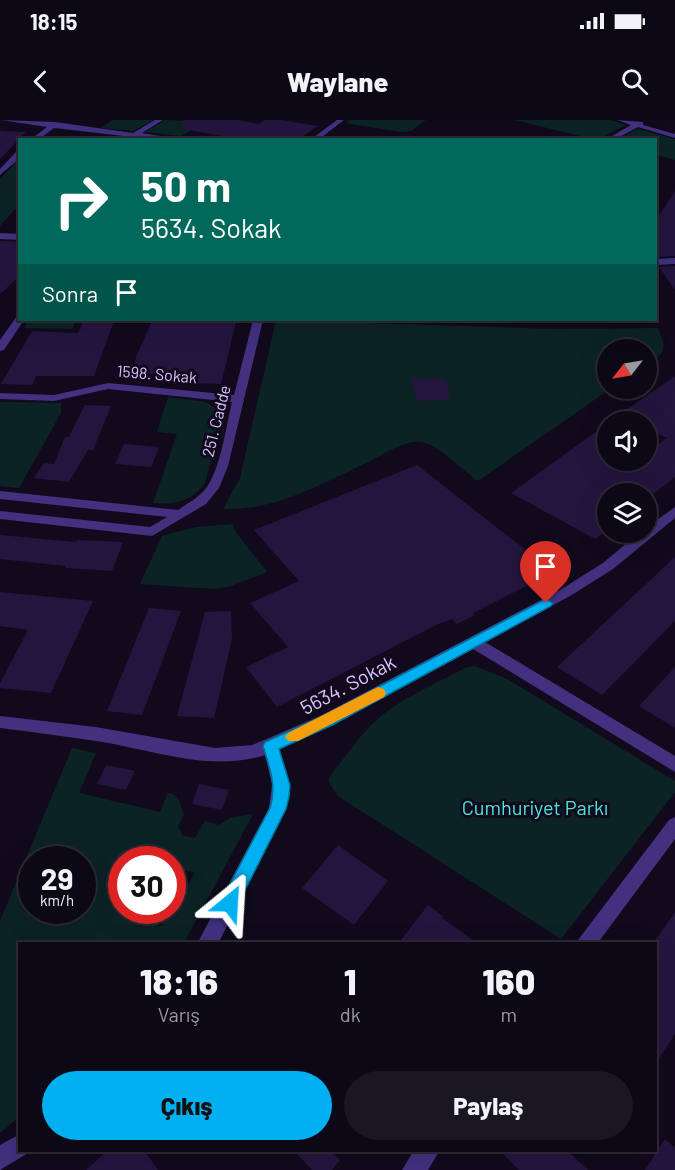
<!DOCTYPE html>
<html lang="tr">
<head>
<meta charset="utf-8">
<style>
  :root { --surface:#0c0815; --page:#1a1622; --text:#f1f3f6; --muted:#9a9aa0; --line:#2c2934; --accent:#00b0f0 }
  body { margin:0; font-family:Barlow,sans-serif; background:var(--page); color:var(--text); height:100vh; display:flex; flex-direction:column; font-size:22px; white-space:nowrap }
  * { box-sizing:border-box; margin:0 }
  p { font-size:20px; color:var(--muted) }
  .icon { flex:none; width:33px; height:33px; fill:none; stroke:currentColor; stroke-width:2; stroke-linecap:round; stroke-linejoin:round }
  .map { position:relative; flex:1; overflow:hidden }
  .side { position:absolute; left:18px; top:822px; width:639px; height:210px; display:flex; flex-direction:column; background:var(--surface); border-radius:0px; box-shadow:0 6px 24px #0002,0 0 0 2px var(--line) }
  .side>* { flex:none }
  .top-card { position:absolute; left:18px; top:18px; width:639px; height:183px; border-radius:0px; box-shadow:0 6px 24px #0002,0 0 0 2px var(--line); background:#00695c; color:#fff; overflow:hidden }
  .needle { width:39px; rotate:239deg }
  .fabs { position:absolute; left:597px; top:219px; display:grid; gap:12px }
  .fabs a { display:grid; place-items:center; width:60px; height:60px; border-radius:50%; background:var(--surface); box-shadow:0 6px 24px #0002,0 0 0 2px var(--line); font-size:30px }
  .speed { position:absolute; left:18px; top:726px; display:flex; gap:12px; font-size:30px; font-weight:700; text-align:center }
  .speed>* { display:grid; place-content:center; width:78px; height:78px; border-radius:50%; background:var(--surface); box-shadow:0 6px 24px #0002,0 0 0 2px var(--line); line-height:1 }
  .speed small { font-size:15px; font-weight:400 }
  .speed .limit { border:9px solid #d22; background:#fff; color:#111 }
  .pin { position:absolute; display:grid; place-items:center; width:51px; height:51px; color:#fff; margin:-62px -26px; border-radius:50% 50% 50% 0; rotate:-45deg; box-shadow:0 0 6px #0007 }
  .pin .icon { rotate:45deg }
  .me { position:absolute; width:66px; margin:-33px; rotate:27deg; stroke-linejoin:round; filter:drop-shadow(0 0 4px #0008) }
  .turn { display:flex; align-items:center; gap:21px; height:126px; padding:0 24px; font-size:27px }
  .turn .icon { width:78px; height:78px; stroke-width:2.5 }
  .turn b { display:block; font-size:42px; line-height:51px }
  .then { display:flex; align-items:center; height:57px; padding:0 24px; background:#0003; gap:12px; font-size:22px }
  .eta { display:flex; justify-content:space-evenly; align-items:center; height:102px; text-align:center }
  .eta b { font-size:36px; font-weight:800; line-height:42px }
  .cta { display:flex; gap:12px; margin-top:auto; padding:12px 24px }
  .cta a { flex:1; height:69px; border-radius:36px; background:var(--accent); color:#111; font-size:24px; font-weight:800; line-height:69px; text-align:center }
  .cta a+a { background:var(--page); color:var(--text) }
  .status { display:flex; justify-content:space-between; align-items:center; height:42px; padding:0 30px; background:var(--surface); direction:ltr }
  .status svg { height:16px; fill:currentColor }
  header { display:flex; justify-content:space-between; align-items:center; height:78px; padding:0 24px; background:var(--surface); font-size:27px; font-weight:800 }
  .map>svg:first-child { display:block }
  .green { fill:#0c2326; fill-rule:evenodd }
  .building { fill:#24153e }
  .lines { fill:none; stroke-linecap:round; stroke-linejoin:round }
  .minor { fill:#41317f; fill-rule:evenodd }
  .route { fill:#00b0f0; stroke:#00729c; stroke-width:1.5 }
  .slow { fill:#f59e0b }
  .labels { text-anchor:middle; stroke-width:6; stroke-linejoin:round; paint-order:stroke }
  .far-street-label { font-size:16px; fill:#d5c5ff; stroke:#100a1c }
  .street-label { font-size:20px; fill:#d5c5ff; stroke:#100a1c }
  .park-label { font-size:20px; fill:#4ae6d9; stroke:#100a1c }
</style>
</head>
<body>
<div class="status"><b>18:15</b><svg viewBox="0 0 49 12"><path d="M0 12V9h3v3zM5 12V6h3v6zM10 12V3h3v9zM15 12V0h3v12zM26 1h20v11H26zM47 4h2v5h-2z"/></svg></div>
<header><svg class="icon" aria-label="back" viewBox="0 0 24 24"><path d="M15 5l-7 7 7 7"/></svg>Waylane<svg class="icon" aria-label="search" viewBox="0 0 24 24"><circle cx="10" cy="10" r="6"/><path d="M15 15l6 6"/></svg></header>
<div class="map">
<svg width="675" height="1050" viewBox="0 0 675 1050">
  <rect width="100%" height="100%" fill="#100a1c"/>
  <path class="green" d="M113 0H154L133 11 101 8Z
    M166 0 206 2 181 16 145 12Z
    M349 0H426L411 11 402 12 349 4 346 2Z
    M514 0H611L626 5 597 20Z
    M638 9 675 19V40L656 35V20L618 19Z
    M19 39V89H15L0 106V59Z
    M29 200H77L72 209 24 208Z
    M276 200 554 209 658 208C667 230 666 232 647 245L646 230H608V268L610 269 478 361C464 351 437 324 421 322 405 320 384 334 370 341 323 363 276 391 223 389L240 358Z
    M168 277 206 282 223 294 205 363C193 381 174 385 153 383L177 314 157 312Z
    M0 282 61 283V293L19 368 0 366Z
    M233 404 235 411 267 452 231 466 215 469 140 464 162 416 196 407Z
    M475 546 507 559 675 661V672L561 819 338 676 329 663V658C345 637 361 613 381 596 406 576 439 562 467 547Z
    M72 628 96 633 79 673 160 692 168 673C180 674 180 685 184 694L178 707 183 716 195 718 205 701 219 705 230 698 253 694 184 823 20 824 19 997 0 1013V801ZM32 740H82V790H32ZM122 740H172L173 746 195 753 161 806 131 797 134 791 122 790Z"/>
  <path class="building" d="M183 0H238L258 4 265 0H282L318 6 297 20H244L183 9Z
    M0 11 26 12 0 39Z
    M675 71V136L656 137V100Z
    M0 121 20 122V156L0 174Z
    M675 146V170L659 147Z
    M159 200 236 202 221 264 158 262 161 254H132L136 237 152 201Z
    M83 201H114L94 256H36L32 265 1 264 32 211 78 213Z
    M675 256V357L653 374H608V410L595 419 511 373 608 303V340H646V333L667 318 646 309V302H609Z
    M445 258 451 280 417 281 412 259Z
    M85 285 111 286 93 330H88L69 362 34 358 44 343 54 344 65 317H69Z
    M124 324 135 325 159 327 151 347 115 344Z
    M417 345 554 452 473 493 475 495 457 504 452 499 436 505 277 587 246 547 288 527 250 483 299 461 254 410Z
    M0 415 76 422 77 420 123 422 112 451 65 448 66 446 0 439Z
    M675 437V501L602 575 557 547Z
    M0 472 93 481 51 573 0 568V563L28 510 0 506Z
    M149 488 181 491 142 595 107 591Z
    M231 491 232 519 214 598 177 596 205 492Z
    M675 547V608L639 586Z
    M106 645 135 651 126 670 97 664Z
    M199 664 229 670 222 690 192 684Z
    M338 725 388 761 354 805 302 768Z
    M428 785 443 796 442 798 478 824H398Z
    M675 792V914L656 943V819Z
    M665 1019 675 1028V1050H645Z
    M108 1030H144L158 1050H86Z
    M293 1030H330L340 1040 332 1050H312Z
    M499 1030H567L588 1050H519Z"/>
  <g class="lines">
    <path class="minor" d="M1 0 55 2 133 13 155 0H163L142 13 184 20H158L54 8 38 20H30L47 7Z
      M337 0H344L318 20H310Z
      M617 0 643 2V5L675 14V18L638 7 614 20H605L631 5Z
      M17 31H20V38L0 55V49Z
      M0 113 20 114V120L0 119Z
      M675 138V144L656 145V139Z
      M20 195V200H24L4 230 0 231V220L17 196Z
      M253 200H263L228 346 219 368 206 384 152 416 0 399V391L150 407 167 397 0 379V371L178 390C188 383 200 377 207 367 221 346 226 307 232 282L108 269 54 281 0 279V273L54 275 108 263 234 275Z
      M675 387V398L613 449 570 476 485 522 675 636V652L473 529 332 606 279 629 289 664 286 689 218 824H197L269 688 272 664 265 635C211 653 150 629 96 621 64 616 32 612 0 608V596L96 607 215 628 252 625 320 596 560 470 603 443 640 412H646V408Z
      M675 697V719L597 824H575L669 700Z
      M20 1014V1030H29L28 1033 0 1050V1025Z
      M414 1030H440L428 1050H402Z"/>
  </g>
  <path class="route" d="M546 479 553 483 551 486 332 605 279 629 290 665 289 677 286 689 236 788 230 791 223 788 221 783 223 777 270 688C277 666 270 649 263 626L265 622 321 597Z"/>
  <path class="slow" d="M378 567 384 569 386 573 384 577 298 621H288L285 617 288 613Z"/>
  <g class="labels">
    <g class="far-street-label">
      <text transform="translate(157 254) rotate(5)" y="6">1598. Sokak</text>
      <text transform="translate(216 301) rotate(-76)" y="6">251. Cadde</text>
    </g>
    <g class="street-label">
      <text transform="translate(348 565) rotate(-28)" y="7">5634. Sokak</text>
    </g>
    <g class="park-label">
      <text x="535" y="695">Cumhuriyet Parkı</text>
    </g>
  </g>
</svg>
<div class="fabs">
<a><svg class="needle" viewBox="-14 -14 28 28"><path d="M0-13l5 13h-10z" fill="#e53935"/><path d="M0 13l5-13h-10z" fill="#9a9aa0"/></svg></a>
<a><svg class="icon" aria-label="sound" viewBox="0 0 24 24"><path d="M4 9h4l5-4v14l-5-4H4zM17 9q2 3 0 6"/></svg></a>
<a><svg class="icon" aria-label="layers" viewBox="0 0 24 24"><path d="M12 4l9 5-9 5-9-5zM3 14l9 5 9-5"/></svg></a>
</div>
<div class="speed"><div>29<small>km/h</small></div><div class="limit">30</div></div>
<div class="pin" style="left:546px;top:483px;background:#d93025"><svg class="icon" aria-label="arrive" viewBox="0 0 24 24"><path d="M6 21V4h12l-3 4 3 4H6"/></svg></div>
<svg class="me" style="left:230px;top:783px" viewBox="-20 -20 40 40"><path d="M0-17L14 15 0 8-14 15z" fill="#00b0f0" stroke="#fff" stroke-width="4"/></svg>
<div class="top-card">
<div class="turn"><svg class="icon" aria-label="right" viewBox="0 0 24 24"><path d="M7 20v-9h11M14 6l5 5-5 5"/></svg><div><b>50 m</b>5634. Sokak</div></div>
<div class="then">Sonra<svg class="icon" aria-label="arrive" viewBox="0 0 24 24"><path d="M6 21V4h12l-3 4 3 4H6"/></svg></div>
</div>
<section class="side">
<div class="eta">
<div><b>18:16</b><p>Varış</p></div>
<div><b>1</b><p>dk</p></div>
<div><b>160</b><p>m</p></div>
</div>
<div class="cta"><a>Çıkış</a><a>Paylaş</a></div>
</section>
</div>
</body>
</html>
